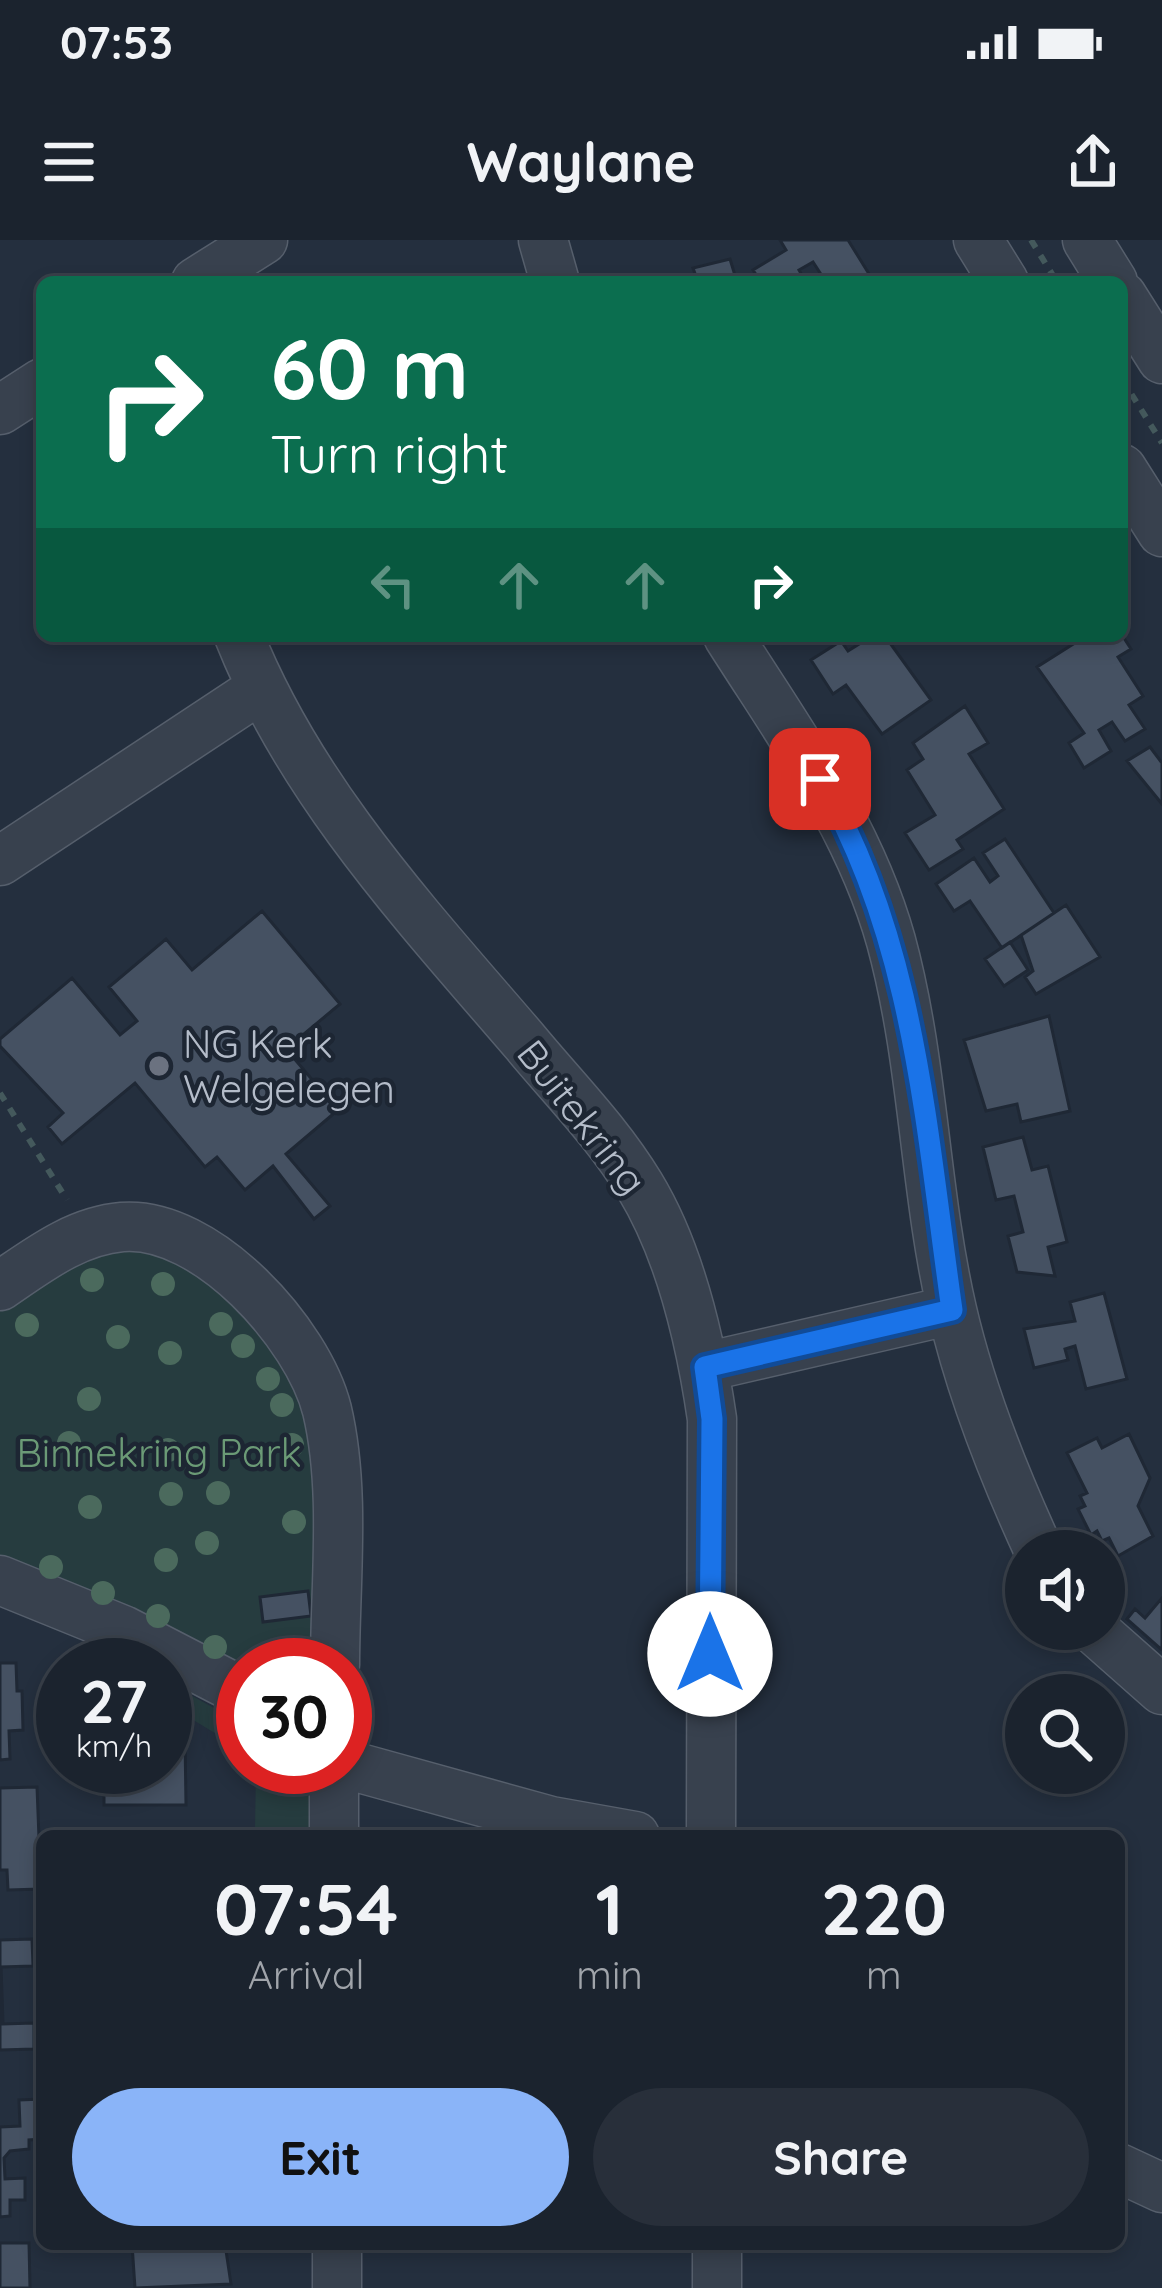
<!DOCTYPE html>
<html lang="en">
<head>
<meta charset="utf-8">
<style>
  :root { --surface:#1b232e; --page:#282f3a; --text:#f1f3f6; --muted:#a0a4aa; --line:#39404a; --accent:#8ab4f8 }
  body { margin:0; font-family:Quicksand,sans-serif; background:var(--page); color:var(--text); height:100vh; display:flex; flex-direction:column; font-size:45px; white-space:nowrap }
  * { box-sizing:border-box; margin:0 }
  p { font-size:39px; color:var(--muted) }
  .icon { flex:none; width:66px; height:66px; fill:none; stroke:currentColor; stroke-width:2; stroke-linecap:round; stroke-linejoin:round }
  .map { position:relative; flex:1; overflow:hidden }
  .drawer { position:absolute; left:36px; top:1590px; width:1089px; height:420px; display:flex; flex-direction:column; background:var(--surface); border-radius:18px; box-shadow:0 6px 18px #0003,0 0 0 3px var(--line) }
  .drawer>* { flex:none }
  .guide { position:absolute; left:36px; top:36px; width:1092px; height:366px; border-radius:18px; box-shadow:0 6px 18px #0003,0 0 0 3px var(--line); background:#0b6e4f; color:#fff; overflow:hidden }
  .fabs { position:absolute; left:1005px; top:1290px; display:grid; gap:24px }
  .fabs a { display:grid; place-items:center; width:120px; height:120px; border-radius:50%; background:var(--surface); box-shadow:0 6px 18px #0003,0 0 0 3px var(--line); font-size:60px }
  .speed { position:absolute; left:36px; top:1398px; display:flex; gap:24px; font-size:60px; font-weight:700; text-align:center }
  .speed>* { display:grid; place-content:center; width:156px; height:156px; border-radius:50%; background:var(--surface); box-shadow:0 6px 18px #0003,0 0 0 3px var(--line); line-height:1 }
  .speed small { font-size:30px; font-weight:400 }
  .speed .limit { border:18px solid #d22; background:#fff; color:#111 }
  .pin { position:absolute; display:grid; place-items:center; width:102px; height:102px; color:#fff; margin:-51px; border-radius:24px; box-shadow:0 6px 18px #0006 }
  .me { position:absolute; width:132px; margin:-66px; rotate:0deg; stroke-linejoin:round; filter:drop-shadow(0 0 9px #0008) }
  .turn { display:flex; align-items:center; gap:42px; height:252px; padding:0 36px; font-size:54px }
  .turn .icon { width:156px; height:156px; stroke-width:2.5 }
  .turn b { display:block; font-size:84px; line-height:102px }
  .lanes { display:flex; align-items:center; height:114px; padding:0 36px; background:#0003; justify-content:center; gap:60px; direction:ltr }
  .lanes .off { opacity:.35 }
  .eta { display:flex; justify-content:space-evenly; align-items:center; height:204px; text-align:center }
  .eta b { font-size:72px; font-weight:700; line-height:84px }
  .primary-button { display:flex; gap:24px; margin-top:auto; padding:24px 36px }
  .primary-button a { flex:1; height:138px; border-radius:72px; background:var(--accent); color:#111; font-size:48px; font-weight:700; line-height:138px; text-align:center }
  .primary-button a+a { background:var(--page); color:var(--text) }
  .status { display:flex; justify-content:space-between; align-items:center; height:84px; padding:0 60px; background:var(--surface); direction:ltr }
  .status svg { height:33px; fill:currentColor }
  header { display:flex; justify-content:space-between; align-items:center; height:156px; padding:0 36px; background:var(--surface); font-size:54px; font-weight:700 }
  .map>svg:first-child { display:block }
  .green { fill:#263c3f }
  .building { fill:#455162; stroke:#1f2835; stroke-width:3 }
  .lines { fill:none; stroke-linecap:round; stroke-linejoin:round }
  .minor-casing { stroke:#565f6c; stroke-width:51 }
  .path { stroke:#44595c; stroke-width:6; stroke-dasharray:9 9; stroke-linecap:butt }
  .minor { stroke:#38414e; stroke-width:48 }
  .tree { fill:#4b6a5d }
  .route-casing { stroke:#114b97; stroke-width:30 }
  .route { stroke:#1a73e8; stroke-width:21 }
  .worship-dot { fill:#6b7280; stroke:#1d2633; stroke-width:4.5 }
  .labels { text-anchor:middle; stroke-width:9; stroke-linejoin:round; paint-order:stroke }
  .poi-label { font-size:39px; fill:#b4bcc9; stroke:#1d2633; text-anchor:start }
  .street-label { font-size:39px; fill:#b4bcc9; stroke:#1d2633 }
  .park-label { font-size:39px; fill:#6b9a76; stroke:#1d2633 }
</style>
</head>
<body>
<div class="status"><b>07:53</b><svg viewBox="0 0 49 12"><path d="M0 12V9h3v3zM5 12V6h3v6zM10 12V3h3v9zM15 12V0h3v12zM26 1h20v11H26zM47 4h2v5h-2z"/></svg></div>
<header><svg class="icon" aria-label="menu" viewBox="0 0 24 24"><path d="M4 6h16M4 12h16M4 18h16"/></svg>Waylane<svg class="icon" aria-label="share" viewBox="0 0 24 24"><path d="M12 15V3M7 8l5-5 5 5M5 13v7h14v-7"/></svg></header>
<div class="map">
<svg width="1162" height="2048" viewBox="0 0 1162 2048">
  <rect width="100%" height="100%" fill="#242f3e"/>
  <path class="green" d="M153 1005 247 1071 312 1168 320 1425H243L0 1323V1066L87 1011Z
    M165 1441 243 1484V1510L165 1463Z
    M256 1527H312L318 1596H68V1590L255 1589Z"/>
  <path class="building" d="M780 0H848L874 42H826L813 22 799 30 806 42H761L753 30 786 10Z
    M730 19 737 42H698L693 28Z
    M1122 395 1131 409 1118 417 1143 456 1129 465 1145 489 1125 501 1112 482 1099 490 1111 511 1084 528 1069 503 1084 493 1037 427 1086 396Z
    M872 396H885L931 460 882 494 846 445 833 454 811 420 841 401 848 411Z
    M965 466 988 503 969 514 1004 569 957 600 963 609 929 630 905 593 935 575 907 530 923 519 913 503Z
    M1150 507 1162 523V564L1127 521Z
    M1005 599 1054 673 1002 708 970 661 954 671 936 644 974 618 990 642 998 636 983 613Z
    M1066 665 1100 717 1036 754 1025 737 1033 731 1021 695Z
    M262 671 340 764 286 809 338 870 286 914 330 966 314 979 273 926 245 950 217 917 205 927 135 843 62 904 48 887 63 873 0 806V799L72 738 120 795 137 781 109 747 166 699 192 730Z
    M1010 702 1028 730 1004 746 985 719Z
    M1049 776 1070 871 1021 882 1017 864 986 871 964 800Z
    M1023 897 1032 930 1048 926 1067 1002 1048 1007 1055 1036 1017 1032 1008 996 1023 992 1014 956 996 960 983 907Z
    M1104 1053 1127 1139 1086 1149 1075 1106 1065 1109 1068 1120 1034 1128 1024 1089 1075 1081 1070 1062Z
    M1129 1194 1150 1238 1138 1266 1153 1296 1118 1316 1109 1298 1102 1301 1097 1291 1091 1295 1078 1269 1085 1266 1080 1256 1087 1253 1067 1213 1097 1198 1102 1208Z
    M308 1351 311 1376 263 1382 260 1357Z
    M1162 1358V1407L1161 1409 1127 1379 1135 1369 1145 1378Z
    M0 1423H16L17 1451H22L23 1490 9 1491 10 1519 0 1520Z
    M165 1498H185L186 1565H104V1546H81V1527H120V1534H135V1527H165Z
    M37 1547 41 1649 8 1650 7 1630H0V1548Z
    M32 1699 33 1726 1 1727 3 1784 34 1783V1809L0 1810V1700Z
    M42 1859V1899L29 1900V1909L10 1911 4 1918 5 1939 25 1938V1960H10V1976L0 1977V1887L20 1886 19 1860Z
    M0 2003H29L30 2048H0Z
    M132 2004H225L231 2044 135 2048Z"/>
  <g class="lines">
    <defs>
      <path id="minor" d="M543 0 555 42
        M978 0 1004 42
        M1087 0 1113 42
        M196 42 263 0
        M1122 56 1162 119
        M0 170 42 143
        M1122 229 1162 292
        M239 396C301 552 418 677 526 803 565 850 608 893 640 946 680 1012 701 1103 712 1179L711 1596
        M728 396C790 494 859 587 891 701 924 822 924 949 952 1070 971 1153 1004 1235 1039 1311
        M0 621 260 449
        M0 1046C37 1021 75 991 122 987 206 980 308 1094 327 1170 346 1250 335 1343 335 1425
        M705 1127 952 1070
        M0 1340 123 1390 243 1452
        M1093 1389 1162 1450
        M345 1524 551 1581 635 1596
        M334 1527V1596
        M1119 1928 1162 1948
        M337 2004V2048
        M717 2004V2048"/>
    </defs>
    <use href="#minor" class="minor-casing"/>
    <path class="path" d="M1031 0 1057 42
      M1122 139 1162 203
      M0 853 67 960"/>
    <use href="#minor" class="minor"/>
  </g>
  <g class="tree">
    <circle cx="92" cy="1040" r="12"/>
    <circle cx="163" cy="1044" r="12"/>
    <circle cx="221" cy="1084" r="12"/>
    <circle cx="27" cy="1085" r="12"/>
    <circle cx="118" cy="1097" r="12"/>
    <circle cx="243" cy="1106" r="12"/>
    <circle cx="170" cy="1113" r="12"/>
    <circle cx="268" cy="1139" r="12"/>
    <circle cx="89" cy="1159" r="12"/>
    <circle cx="282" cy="1165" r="12"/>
    <circle cx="69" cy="1203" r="12"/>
    <circle cx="292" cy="1205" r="12"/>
    <circle cx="168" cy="1210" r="12"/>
    <circle cx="218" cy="1253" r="12"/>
    <circle cx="171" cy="1254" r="12"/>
    <circle cx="90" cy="1267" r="12"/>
    <circle cx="294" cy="1282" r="12"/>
    <circle cx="207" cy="1303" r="12"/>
    <circle cx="166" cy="1320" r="12"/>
    <circle cx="51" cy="1327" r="12"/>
    <circle cx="103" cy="1353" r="12"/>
    <circle cx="158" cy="1376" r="12"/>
    <circle cx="215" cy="1407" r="12"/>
  </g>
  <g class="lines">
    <defs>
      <path id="route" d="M710 1414 712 1179 705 1127 952 1070C926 889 915 700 820 539"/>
    </defs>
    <use href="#route" class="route-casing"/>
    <use href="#route" class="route"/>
  </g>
  <circle class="worship-dot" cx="159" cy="826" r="12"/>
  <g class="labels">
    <g class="poi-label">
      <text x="183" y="818">NG Kerk<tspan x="183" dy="45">Welgelegen</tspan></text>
    </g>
    <g class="street-label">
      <text transform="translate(582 877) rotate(52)" y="14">Buitekring</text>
    </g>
    <g class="park-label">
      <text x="159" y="1227">Binnekring Park</text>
    </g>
  </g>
</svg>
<div class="fabs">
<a><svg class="icon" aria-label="sound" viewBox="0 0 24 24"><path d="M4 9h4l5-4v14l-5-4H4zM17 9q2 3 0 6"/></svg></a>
<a><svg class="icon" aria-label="search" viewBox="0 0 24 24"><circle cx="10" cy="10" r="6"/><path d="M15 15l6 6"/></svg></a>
</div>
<div class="speed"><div>27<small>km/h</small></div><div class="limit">30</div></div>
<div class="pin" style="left:820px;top:539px;background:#d93025"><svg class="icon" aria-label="arrive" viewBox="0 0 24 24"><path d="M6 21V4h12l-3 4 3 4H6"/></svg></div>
<svg class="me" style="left:710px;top:1414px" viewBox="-20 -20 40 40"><circle r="19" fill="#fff"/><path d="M0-13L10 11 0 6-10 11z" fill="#1a73e8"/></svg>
<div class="guide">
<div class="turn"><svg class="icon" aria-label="right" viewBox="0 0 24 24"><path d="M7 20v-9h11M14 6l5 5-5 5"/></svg><div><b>60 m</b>Turn right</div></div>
<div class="lanes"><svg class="icon off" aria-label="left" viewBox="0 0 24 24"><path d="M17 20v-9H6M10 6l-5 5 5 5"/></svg><svg class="icon off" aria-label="ahead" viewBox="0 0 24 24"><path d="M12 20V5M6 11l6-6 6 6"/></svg><svg class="icon off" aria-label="ahead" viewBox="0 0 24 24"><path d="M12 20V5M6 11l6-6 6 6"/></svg><svg class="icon" aria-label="right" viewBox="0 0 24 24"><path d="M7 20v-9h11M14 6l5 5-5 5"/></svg></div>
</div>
<section class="drawer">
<div class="eta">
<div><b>07:54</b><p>Arrival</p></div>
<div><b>1</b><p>min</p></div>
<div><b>220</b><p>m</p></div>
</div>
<div class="primary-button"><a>Exit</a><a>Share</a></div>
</section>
</div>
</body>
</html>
